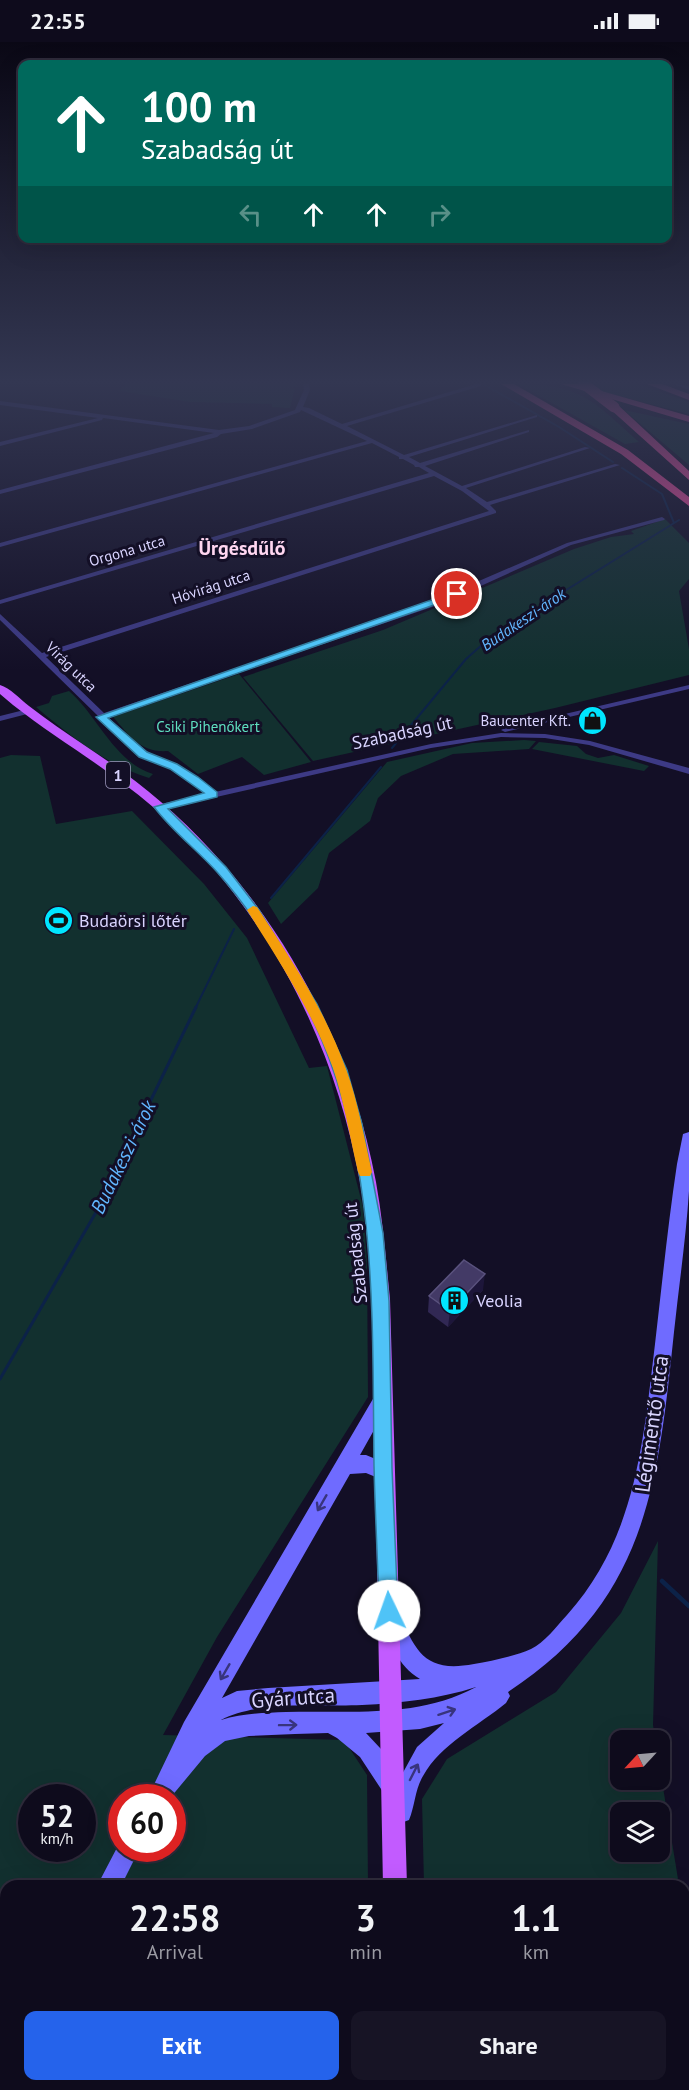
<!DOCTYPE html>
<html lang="en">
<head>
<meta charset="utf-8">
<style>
  :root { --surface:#0e0b1c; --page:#171425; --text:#f1f3f6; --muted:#9b9ba3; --line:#2e2b3b; --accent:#2563eb }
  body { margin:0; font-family:"PT Sans",sans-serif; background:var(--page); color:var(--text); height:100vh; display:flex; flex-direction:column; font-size:22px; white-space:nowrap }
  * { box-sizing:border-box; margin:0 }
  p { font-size:20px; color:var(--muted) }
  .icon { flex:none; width:33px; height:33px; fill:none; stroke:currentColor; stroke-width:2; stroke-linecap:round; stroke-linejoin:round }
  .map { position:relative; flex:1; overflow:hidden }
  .sheet { position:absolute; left:0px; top:1838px; width:690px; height:212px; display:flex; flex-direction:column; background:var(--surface); border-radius:18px 18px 0 0; box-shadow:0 6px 24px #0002,0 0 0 2px var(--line) }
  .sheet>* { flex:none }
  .banner { position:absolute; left:18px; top:18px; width:654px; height:183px; border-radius:12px; box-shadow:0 6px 24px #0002,0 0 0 2px var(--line); background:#00695c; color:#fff; overflow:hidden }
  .needle { width:39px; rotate:244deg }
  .buttons { position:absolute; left:610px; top:1688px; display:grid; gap:12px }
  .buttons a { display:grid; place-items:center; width:60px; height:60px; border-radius:12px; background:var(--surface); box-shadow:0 6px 24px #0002,0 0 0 2px var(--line); font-size:30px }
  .speed { position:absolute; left:18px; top:1742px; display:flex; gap:12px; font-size:30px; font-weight:700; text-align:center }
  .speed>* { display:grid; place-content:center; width:78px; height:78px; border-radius:50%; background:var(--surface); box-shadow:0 6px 24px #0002,0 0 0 2px var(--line); line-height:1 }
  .speed small { font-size:15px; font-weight:400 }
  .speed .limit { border:9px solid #d22; background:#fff; color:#111 }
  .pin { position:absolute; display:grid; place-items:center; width:51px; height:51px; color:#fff; margin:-26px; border:3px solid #fff; border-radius:50%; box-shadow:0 2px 6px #0007 }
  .me { position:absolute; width:66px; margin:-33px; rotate:357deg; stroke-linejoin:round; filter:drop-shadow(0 0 4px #0008) }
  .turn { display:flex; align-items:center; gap:21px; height:126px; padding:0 24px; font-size:27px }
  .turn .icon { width:78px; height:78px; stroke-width:2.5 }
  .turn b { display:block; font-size:42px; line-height:51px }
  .lanes { display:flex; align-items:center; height:57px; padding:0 24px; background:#0003; justify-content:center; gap:30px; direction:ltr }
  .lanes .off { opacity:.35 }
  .eta { display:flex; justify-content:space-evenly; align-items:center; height:102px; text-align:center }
  .eta b { font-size:36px; font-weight:700; line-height:42px }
  .cta { display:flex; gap:12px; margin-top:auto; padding:12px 24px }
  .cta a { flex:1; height:69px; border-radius:12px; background:var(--accent); color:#fff; font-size:24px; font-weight:700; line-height:69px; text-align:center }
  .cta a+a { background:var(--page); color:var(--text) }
  .status { display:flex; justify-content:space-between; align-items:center; height:42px; padding:0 30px; background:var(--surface); direction:ltr }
  .status svg { height:16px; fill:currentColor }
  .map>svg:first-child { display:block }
  .green { fill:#12302f; fill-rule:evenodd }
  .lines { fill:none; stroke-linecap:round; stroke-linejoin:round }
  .stream-far2 { stroke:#0c2248; stroke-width:2 }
  .stream-far1 { stroke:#0c2248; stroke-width:3 }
  .stream { stroke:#0c2248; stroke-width:4.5 }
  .street { fill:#3d3a85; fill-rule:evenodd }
  .secondary { fill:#6f6bff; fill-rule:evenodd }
  .primary { fill:#c25bff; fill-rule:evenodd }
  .highway { fill:#ff4fa3; fill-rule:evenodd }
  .highway-bridge { stroke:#ff4fa3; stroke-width:11 }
  .wall { fill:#312854 }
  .shaded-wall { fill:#1d163a }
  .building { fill:#433a66; stroke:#5a527e; stroke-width:1.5 }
  .oneway { stroke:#38347d }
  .route { fill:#4fc3f7; stroke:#337fa1; stroke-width:1.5 }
  .slow { fill:#f59e0b }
  .labels { text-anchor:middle; stroke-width:6; stroke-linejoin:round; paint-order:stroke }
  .far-street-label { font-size:15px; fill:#d9d4ff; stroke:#130f26 }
  .far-poi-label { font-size:15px; fill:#d9d4ff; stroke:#130f26; text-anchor:end }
  .far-park-label { font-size:15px; fill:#5fe0c0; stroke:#130f26 }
  .far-water-label { font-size:16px; font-style:italic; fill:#62b6ff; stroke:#130f26 }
  .shield { fill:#130f26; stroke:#9e99be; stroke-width:1.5 }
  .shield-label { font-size:16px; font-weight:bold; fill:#d9d4ff }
  .street-label { font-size:18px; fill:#d9d4ff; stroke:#130f26 }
  .poi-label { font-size:18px; fill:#d9d4ff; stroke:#130f26; text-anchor:start }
  .far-district-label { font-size:20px; font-weight:bold; fill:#ffd6f0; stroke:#130f26 }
  .water-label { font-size:20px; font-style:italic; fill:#62b6ff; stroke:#130f26 }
  .near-street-label { font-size:21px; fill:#d9d4ff; stroke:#130f26 }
</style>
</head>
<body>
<div class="status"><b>22:55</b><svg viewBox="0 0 49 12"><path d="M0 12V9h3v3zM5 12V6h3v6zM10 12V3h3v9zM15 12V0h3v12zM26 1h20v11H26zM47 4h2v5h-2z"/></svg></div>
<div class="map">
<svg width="689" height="2048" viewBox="0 0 689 2048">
  <rect width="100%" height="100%" fill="#130f26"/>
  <path class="green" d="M125 342H296L297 345 289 346 295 347 290 366 272 365V362L190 360 120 349Z
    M518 342C582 342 594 360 639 400L625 402Z
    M594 342H638L689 360V372L604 350Z
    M624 368 689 382V423Z
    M665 477 689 501V537L679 549 689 607V633L555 666 313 719 243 635 383 588 574 507 611 495 634 492 631 489Z
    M239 632 311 720 264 733 242 715 198 732 168 709C140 711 130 694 113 675Z
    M69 649C98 674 114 720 153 732L149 736C108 724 69 693 36 665L49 661 52 654Z
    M524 698 536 699 529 707 453 712 401 734 378 756 370 779 329 811 318 846 281 882 268 861 387 720 472 701Z
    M539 700 577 704 586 712 598 716 614 713 649 724 644 729 532 707Z
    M11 713 40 714 56 782 132 769 204 842 247 896 309 1026 327 1024 363 1165 367 1219 368 1355 217 1595 163 1693 344 1698 367 1733 368 1843 6 1844V2043H369V2048H0V716ZM32 1755H82V1806H32ZM122 1755H172V1806H122Z
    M658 1499 653 1683 655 1698H621V1737H660V1727L679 1843H424L422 1757 447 1717 556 1650 621 1571ZM621 1770H660V1809H621Z
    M684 1872 689 1903V2048H427V2043H684Z"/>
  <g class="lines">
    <path class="stream-far2" d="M483 342 559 385 613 420
      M622 426 662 452 674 481
      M392 706 466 617 492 594 679 478
      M271 856 381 725
      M195 967 234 887"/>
    <path class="stream-far1" d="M0 1337 99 1165 196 965"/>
    <path class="stream" d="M662 1539 689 1564"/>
    <path class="street" d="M303 342H309L310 348 303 365 309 366 342 382 476 342H481V344L347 384 404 413 537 373V375L409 415 420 421 529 388V390L425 424 462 444 585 405 590 406 466 446 487 460 615 422 620 423 490 463 496 469V471L46 615 104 671 435 558 567 501 662 475 665 477 664 478 571 503 441 562 108 675 138 704 152 712 177 722 215 750 431 702 501 691 545 692 590 699 689 726V732L589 703 545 696 501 695 431 706 159 768 156 767V763L206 752 171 726 146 716 132 708 101 677H98V674L0 578V572L42 611 489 469 462 449 434 434 0 562V558L429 431 419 425H415L414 423 403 417H399V415L372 401 0 505V501L367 399 301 368 300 370 252 387 221 392 217 395 0 452V448L214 391 103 376 102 378 0 404V400L98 376 0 363V359L219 388 249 384 295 368 304 348Z
      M675 342 689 344V348L676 343Z
      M689 643V647L505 690 501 688 505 686Z
      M28 667H31V671L0 679V674Z"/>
    <path class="secondary" d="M689 1090C689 1110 689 1130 689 1149 686 1196 679 1243 674 1290 658 1442 647 1559 508 1650L510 1654 506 1661C478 1684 441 1702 423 1734 415 1747 415 1764 409 1778L401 1781 393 1778 390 1770 394 1752 383 1750 360 1715 337 1696 328 1691 295 1692 249 1694 225 1699 205 1714 171 1755H148L184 1680 377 1350 383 1348 389 1350 392 1356 360 1413H366L390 1423 392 1429 390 1435 383 1438 366 1431 350 1432 222 1656 237 1649 268 1646 420 1637C397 1623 391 1602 382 1578L385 1571 392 1568 399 1571C416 1611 426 1631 474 1622 492 1619 515 1614 531 1607 544 1601 557 1584 567 1573 636 1496 643 1401 655 1302 662 1242 668 1182 677 1122L683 1092ZM476 1645C417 1677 350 1668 286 1670 264 1671 242 1671 221 1678 258 1658 321 1665 362 1663 401 1661 439 1657 476 1645ZM444 1681 417 1705 400 1736 381 1707 366 1691 420 1687Z
      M121 1798 122 1806H140L121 1844H97Z
      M6 2011V2043L0 2045V2013Z"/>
    <path class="primary" d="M0 643C10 646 20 657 29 664 47 678 66 691 84 703 111 721 137 739 161 760 274 857 349 995 376 1140 383 1179 386 1218 390 1257L407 1844H383L372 1257C369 1218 367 1178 360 1140 334 996 263 861 153 765 109 727 59 699 13 663L0 652Z
      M384 2043H408L409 2048H383Z"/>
    <path class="highway" d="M501 342H514L628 408 689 455V464L621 412Z
      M561 342H577L689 374V380Z
      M647 342H662L689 352V358Z
      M610 363H618L689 429V438L610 367Z"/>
    <path class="highway-bridge" d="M584 342 614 365"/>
  </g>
  <path class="wall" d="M483 1248 448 1285 428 1270 429 1254Z"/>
  <path class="shaded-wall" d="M485 1232 483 1248 448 1285 450 1269Z"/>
  <path class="building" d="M464 1218 485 1232 450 1269 429 1254Z"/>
  <defs><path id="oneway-shaft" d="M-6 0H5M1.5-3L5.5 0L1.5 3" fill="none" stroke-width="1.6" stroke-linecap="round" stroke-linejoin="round" transform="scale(1.5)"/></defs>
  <g class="oneway">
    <use href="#oneway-shaft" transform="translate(322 1461) rotate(120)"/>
    <use href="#oneway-shaft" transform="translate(225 1630) rotate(120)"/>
    <use href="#oneway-shaft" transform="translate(447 1670) rotate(-18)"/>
    <use href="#oneway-shaft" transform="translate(288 1683) rotate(-1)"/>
    <use href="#oneway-shaft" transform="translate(414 1730) rotate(-63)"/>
  </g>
  <linearGradient id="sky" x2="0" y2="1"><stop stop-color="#0a0815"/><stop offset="0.54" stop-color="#333752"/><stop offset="1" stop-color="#333752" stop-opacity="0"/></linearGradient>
  <rect width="689" height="629" fill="url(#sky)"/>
  <path class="route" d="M457 549 461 552 460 554 108 676 147 710 177 722 198 735 217 750V755L168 767 226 825 259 868 317 962 347 1028 362 1082 383 1191 389 1259 392 1426 398 1569 395 1575 389 1578 382 1575 379 1569C378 1521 375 1472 374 1424 372 1269 379 1104 305 962 281 917 251 868 217 830 197 808 172 789 154 765L204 751 170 727 139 715 96 675Z"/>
  <path class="slow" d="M253 864 257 865C291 917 325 968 346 1027 358 1059 364 1096 372 1130L370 1134H360L358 1130C350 1096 344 1059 333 1026 312 969 279 919 247 868Z"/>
  <defs>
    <symbol id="shop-disc" viewBox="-11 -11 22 22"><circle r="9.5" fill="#00e5ff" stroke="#130f26"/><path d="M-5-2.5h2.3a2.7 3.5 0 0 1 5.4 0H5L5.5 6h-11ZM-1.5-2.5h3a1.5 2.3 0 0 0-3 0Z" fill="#111"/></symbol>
    <symbol id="stadium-disc" viewBox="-11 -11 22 22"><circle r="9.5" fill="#00e5ff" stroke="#130f26"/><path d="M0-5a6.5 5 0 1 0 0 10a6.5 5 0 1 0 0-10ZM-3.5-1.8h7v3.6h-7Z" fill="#111"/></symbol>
    <symbol id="building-disc" viewBox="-11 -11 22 22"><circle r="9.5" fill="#00e5ff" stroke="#130f26"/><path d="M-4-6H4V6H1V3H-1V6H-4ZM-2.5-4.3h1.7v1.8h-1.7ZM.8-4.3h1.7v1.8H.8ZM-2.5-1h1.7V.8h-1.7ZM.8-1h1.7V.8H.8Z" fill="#111"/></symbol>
  </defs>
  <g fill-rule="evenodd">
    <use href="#shop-disc" x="576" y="662" width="33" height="33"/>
    <use href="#stadium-disc" x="42" y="862" width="33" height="33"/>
    <use href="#building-disc" x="438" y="1242" width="33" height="33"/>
  </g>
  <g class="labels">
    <g class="far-street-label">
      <text transform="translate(127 509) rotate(-16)" y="5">Orgona utca</text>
      <text transform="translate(211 545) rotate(-18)" y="5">Hóvirág utca</text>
      <text transform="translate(71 625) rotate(44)" y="5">Virág utca</text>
    </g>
    <g class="far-poi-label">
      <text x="571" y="684">Baucenter Kft.</text>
    </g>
    <g class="far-park-label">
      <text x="208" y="690">Csiki Pihenőkert</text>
    </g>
    <g class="far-water-label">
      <text transform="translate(523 577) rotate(-34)" y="6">Budakeszi-árok</text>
    </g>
    <rect class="shield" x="106" y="720" width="24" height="26" rx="4.5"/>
    <g class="shield-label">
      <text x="118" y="739">1</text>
    </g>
    <g class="street-label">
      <text transform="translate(402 691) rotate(-12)" y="6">Szabadság út</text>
      <text transform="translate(356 1211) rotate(-96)" y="6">Szabadság út</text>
    </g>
    <g class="poi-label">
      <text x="79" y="885">Budaörsi lőtér</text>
      <text x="476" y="1265">Veolia</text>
    </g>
    <g class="far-district-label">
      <text x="242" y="513">Ürgésdűlő</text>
    </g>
    <g class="water-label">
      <text transform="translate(123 1115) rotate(-64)" y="7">Budakeszi-árok</text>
    </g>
    <g class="near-street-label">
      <text transform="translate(652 1382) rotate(-82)" y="7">Légimentő utca</text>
      <text transform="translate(293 1656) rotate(-4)" y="7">Gyár utca</text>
    </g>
  </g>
</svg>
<div class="buttons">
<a><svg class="needle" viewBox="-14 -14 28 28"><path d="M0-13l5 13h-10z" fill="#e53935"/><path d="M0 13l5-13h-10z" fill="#9b9ba3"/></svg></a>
<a><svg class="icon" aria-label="layers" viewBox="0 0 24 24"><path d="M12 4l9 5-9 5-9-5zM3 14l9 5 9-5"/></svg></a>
</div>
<div class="speed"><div>52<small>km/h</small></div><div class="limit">60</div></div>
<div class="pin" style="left:457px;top:552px;background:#d93025"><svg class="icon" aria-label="arrive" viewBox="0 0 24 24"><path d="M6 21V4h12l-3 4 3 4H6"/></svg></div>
<svg class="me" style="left:389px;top:1569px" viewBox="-20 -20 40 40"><circle r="19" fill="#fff"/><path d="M0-13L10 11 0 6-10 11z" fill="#4fc3f7"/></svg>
<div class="banner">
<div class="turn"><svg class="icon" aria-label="ahead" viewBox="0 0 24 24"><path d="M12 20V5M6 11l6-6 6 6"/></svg><div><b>100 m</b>Szabadság út</div></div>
<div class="lanes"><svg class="icon off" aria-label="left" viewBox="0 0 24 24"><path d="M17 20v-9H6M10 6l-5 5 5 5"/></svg><svg class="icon" aria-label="ahead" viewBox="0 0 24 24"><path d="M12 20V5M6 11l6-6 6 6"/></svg><svg class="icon" aria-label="ahead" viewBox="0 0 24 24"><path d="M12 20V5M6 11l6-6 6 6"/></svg><svg class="icon off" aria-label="right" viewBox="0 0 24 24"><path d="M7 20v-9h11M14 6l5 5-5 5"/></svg></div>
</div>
<section class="sheet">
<div class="eta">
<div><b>22:58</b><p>Arrival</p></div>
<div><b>3</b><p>min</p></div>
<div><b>1.1</b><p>km</p></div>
</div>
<div class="cta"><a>Exit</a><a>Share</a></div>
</section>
</div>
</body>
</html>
